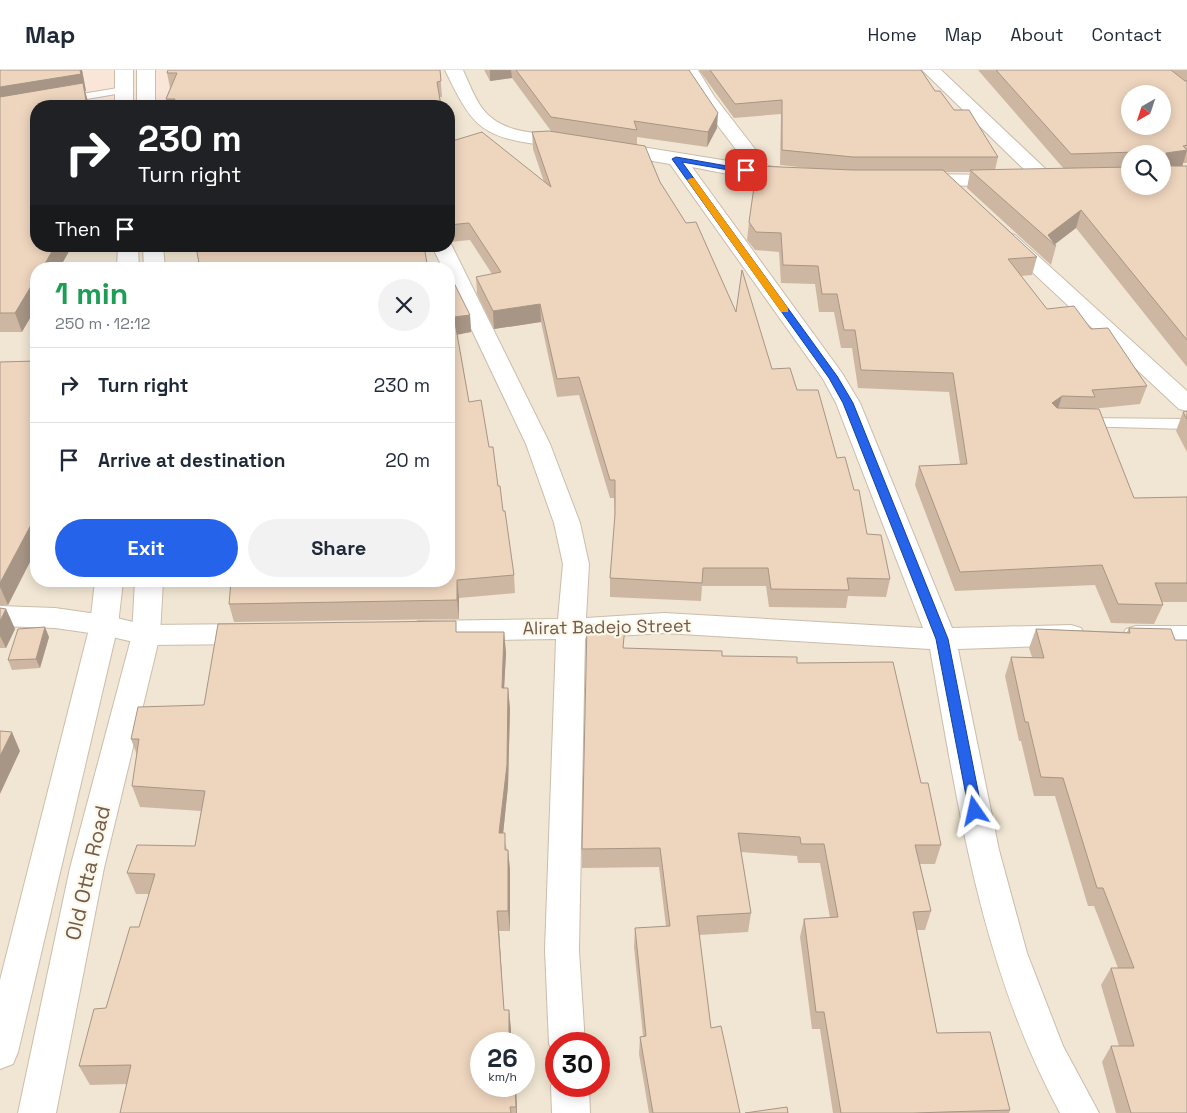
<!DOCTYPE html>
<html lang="en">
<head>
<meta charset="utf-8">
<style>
  :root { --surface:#fff; --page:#f2f2f3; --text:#1f2937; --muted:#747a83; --line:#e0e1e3; --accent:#2563eb }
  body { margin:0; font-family:"Space Grotesk",sans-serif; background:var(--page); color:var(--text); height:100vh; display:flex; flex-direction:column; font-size:19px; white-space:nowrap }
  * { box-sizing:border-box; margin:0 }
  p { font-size:16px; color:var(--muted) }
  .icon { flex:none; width:28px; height:28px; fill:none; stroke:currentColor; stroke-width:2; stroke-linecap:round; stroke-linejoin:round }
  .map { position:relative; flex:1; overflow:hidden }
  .side { position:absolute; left:30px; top:192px; width:425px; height:325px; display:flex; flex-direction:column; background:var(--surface); border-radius:20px; box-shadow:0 2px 12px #0003 }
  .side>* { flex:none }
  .hud { position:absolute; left:30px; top:30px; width:425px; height:152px; border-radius:20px; box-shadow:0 2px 12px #0003; background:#202124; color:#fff; overflow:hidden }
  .needle { width:32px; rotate:219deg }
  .buttons { position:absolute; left:1121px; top:15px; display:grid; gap:10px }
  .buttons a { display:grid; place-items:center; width:50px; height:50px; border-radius:50%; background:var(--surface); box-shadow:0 2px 12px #0003; font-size:25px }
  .speed { position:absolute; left:470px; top:962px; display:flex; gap:10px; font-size:25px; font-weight:700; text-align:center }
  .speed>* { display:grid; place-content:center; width:65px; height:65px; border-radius:50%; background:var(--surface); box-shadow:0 2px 12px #0003; line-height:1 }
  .speed small { font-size:12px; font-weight:400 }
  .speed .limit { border:8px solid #d22; background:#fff; color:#111 }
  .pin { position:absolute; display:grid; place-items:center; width:42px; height:42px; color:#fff; margin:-21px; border-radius:10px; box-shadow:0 2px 8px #0006 }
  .me { position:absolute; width:55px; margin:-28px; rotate:349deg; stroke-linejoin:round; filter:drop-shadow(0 0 4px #0008) }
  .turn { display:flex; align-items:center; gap:18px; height:105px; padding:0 25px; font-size:22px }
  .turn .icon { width:65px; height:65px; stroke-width:2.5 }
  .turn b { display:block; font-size:35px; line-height:42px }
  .then { display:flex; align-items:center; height:48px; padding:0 25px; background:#0003; gap:10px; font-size:19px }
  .round { display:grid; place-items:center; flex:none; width:52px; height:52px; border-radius:26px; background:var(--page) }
  .summary { display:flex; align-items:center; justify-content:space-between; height:85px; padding:0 25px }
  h1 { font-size:30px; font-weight:700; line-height:38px; color:#1e9e55 }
  .primary-button { display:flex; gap:10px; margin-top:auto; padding:10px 25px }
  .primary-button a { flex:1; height:58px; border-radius:30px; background:var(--accent); color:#fff; font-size:20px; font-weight:700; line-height:58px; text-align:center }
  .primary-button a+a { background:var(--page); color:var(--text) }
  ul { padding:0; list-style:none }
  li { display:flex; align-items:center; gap:15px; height:75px; padding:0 25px; border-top:1px solid var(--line) }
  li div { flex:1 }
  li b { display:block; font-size:19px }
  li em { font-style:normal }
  header { display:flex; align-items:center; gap:30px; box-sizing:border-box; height:70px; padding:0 25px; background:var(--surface); border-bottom:1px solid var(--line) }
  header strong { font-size:24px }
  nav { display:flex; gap:28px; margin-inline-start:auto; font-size:18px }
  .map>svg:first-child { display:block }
  .residential { fill:#f1e6d3; fill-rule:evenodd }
  .commercial { fill:#fae6d9 }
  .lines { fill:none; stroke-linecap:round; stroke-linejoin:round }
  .service-casing { stroke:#cbbcab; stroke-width:2 }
  .minor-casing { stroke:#cbbcab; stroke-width:2 }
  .secondary-casing { stroke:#cdbdaa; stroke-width:2 }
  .service { fill:#fff; fill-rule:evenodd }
  .minor { fill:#fff; fill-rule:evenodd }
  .secondary { fill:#fff; fill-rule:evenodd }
  .wall { fill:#cdb7a3; fill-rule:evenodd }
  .shaded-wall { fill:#a79585 }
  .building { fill:#eed5be; stroke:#a79585; fill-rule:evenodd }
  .route { fill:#2563eb; stroke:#184099 }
  .slow { fill:#f59e0b }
  .labels { text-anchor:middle; stroke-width:4.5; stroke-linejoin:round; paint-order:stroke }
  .street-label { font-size:18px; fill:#715c4c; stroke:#fdf8ea }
  .near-street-label { font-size:21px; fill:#715c4c; stroke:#fdf8ea }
</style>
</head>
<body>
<header>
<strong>Map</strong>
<nav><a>Home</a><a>Map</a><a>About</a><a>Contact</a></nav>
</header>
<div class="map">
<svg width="1187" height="1043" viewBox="0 0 1187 1043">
  <rect width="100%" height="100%" fill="#faf4e4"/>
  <path class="residential" d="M176 0H1187V1043H0V101L36 176H449V36H183ZM1130 24H1162V56H1130ZM1130 84H1162V116H1130ZM36 199H449V511H36ZM481 974H524V1016H481ZM556 974H599V1016H556Z"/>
  <path class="commercial" d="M0 0H176L183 36H36Z"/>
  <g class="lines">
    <defs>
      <path id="service" d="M124 17 130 20 128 22 63 33 57 30 63 27Z
        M1082 348 1187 349V359L1077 356 1074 353Z"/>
      <path id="minor" d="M445 0H463C469 13 474 27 482 38 502 65 540 63 569 66L576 68 578 72 576 76C564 79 550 76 537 74 478 67 470 51 445 0Z
        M680 0H698L714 26 768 96 801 101 804 105 801 109C778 115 717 102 692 97L842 303 860 333 952 558 1071 555 1081 558 1085 565 1081 572 1071 575 958 579 999 780 1027 883 1063 976 1099 1043H1060C981 897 959 740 930 579L664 563 585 568 579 880 585 974H556V987L549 974 545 880 556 569 419 571 409 568 405 561 409 554 419 551 558 549 563 494 554 453 526 374 449 212V199H443L432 176H449V172L452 176 550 374 580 453 589 494 586 548 664 543 923 558 836 333 823 309 670 94 611 84 604 82 602 78 604 74 611 72 747 94 700 32Z
        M922 0H941L1053 106 1056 110 1053 114H1039Z
        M917 104 1006 105 1013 107 1016 111 1013 115 1006 117 910 114 907 110 910 106Z
        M1008 163 1015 165 1187 321V341L1179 339 1001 173 998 169 1001 165Z
        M0 536 55 538 104 545 146 555 254 554 264 557 268 564 264 571 254 574 146 575 104 565 55 558 0 556Z
        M1136 556H1187V576H1136L1126 573 1122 566 1126 559Z
        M556 1004V1016H589L590 1043H552L551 1016Z"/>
      <path id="secondary" d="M115 0H133V36H115Z
        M137 0H155V36H137Z
        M118 176H138L139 199H117Z
        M143 176H163L165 199H144Z
        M95 511H123L118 555 18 982 13 994 0 999V910L90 555Z
        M135 511H163L160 565 104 798 56 1043H18L70 798 132 565Z"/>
    </defs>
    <use href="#service" class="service-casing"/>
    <use href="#minor" class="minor-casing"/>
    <use href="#secondary" class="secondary-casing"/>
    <use href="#service" class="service"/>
    <use href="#minor" class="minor"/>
    <use href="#secondary" class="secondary"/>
  </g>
  <path class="wall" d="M0 0H82L86 21H85L88 31 36 176H72L59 199H36L22 262H0Z
    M440 0 442 27H440L441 36H168L166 29 170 18 167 3Z
    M484 0H689L717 58 707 77 637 67V74L736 242 772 299 797 320 837 388 867 464 890 509 886 527 848 526 846 538 769 537 766 516H702L701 531 610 527V508L615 450 614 428H610L579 325 557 327 541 252 494 259 477 224 476 207 492 204 470 170 449 172V72L544 112 533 79 532 62 551 61 512 8 490 11Z
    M699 0H921L935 21 954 40 998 87 995 100 1064 99 978 0H1187V93H1183L1182 96H1187V297L1076 158 1054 174 1056 176 1051 195 967 118 970 102H945L1037 187 1032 205 1021 206 1047 239 1091 259 1147 316 1140 334 1091 339 1134 428 1187 427V532H1162L1163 535 1154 554 1111 553 1095 515 955 521 915 415 919 396 960 394 949 322 858 318 852 278H841L834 242H819L815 214 781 213 779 182 755 180 747 170 749 152 817 99 780 95 781 44 734 48ZM1130 84H1162L1130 116Z
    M449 212 470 245 471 262 457 264 469 332 489 377 498 416 514 505 515 523 459 528V549L234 552 229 534Z
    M36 291V480L8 535 0 536V292Z
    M1187 341V382L1176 361 1183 342Z
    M0 538 6 539 15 559 6 578H0Z
    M1129 558 1171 559 1187 1043H1116L1102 992 1111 976H1119L1101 915 1111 898H1118L1094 836H1088L1055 726H1034L1021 671H1019L1005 606 1011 587H1032L1029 578 1036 559 1127 562Z
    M457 562H504L506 583 504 618H508L510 639 508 716 503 763 507 780H508L510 800V861H499L504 940H509L516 1016 517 1043H120L127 1014 90 1015 79 996 106 938 139 857 149 824H136L127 803 195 776 201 741 140 737 132 716 137 685 131 669 204 635Z
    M49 567 40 598 12 600 8 590Z
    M624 578 722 586 797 593 921 713 941 775 935 794H920L931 841 925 860H917L937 963 1010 1040 1009 1043H833L820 959H812L800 867 804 849 830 848 820 793H798L797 786 741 782 751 843 748 862 699 865 711 958 740 1043H649L639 984 640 967 643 966 634 877 635 858 666 857 659 797 582 798V779Z"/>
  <path class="shaded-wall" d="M80 0H82L86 21H85L89 36 0 35V17Z
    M490 0H511L512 8 490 11Z
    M718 43 717 58 707 77 708 62Z
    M1187 80 1182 97 1162 100 1166 83Z
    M1081 140 1076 158 1054 175 1048 165Z
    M55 176H72L59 199H42Z
    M36 208V238L22 262 15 243Z
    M540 234 541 252 494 259 493 241Z
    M470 245 471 262 456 265 454 247Z
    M1062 326 1056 345 1052 333Z
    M32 453 36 463V480L8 535 0 517V513Z
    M457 510 459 528V549L457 530Z
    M6 539 15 559 6 578 0 566V551Z
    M45 557 49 567 40 598 36 589Z
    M504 562 506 583 503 639 502 618Z
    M508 618 510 639 508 716 501 784 499 763Z
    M12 662 20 681 0 724V686Z
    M508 780 510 800V861L508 841Z
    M497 841 499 861 505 959 504 940Z
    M509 940 511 959V974L509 965Z
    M515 1016H516L517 1043H516V1037Z"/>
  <path class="building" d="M0 0H80L81 4 0 17Z
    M168 0H440L441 11 437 12 441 36H172L175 29H166L177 3H167Z
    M516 0H689L718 43 708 62 634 51 637 60 551 47Z
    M710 0H921L935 21H940L954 40H969L998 87H853L782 80V30L735 34Z
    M996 0H1171L1185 11H1187V75L1183 76 1187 80 1166 83 1168 96H1187V270L1081 140 1048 165 1056 176 970 100 1130 97V116H1162V84H1136L1137 82 1071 84ZM1130 24H1162V56H1130Z
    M83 13 87 36H36V176H55L42 199H36V208L15 243H0V27Z
    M549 61 645 76 660 112 686 153 696 152 736 242 742 200 772 299 790 298 797 320H818L837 388 845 387 854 420H859L867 464 881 465 890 509 847 508 849 520 771 519 768 498H703L702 513 610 508 615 444V410H610L579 307 557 309 540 234 493 241 476 207 501 202 469 153 449 155V72L482 62 551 117 532 62Z
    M757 96 853 100H943L1037 187 1008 189 1047 239 1074 236 1091 259 1108 258 1147 316 1092 320 1095 327 1062 326 1052 333 1057 338 1099 339 1134 428 1187 427V513H1155L1163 535 1118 534 1102 495 960 502 919 396 967 394 953 303 861 300 855 260H844L837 224H822L818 196 783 195 781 163 756 162 749 152Z
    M196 176H424L428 199H200Z
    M453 211 470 245 454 247 469 332 481 330 489 377H493L498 416H500L503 441H505L514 505 457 510V530L229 534 231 511H449V212Z
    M36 291V453H32L0 513V292Z
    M1187 341V349L1183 342Z
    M0 538 6 539 0 551Z
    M456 551V562H504L502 618H508L507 695 499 763H505V780H508V841H497L504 940H509V965L513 964 514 974H481V1016H515L516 1037H510L511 1043H120L131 995 79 996 94 939 106 938 130 857H139L155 804 127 803 137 775 195 776 205 721 132 716 139 669H131L138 637 204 635 218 554Z
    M587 554 625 556 623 578 722 581V586L797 587V593L893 592 921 713H928L941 775H915L931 841 913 842 937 963 990 962 1010 1040 913 1043H841L824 942H816L804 849 838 847 824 774H801L800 767 738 763 751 843 697 846 711 958 721 956 740 1043H653L640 967 646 966 635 858 670 856 660 778 582 779Z
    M45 557 36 589 8 590 18 559Z
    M1129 558 1171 559 1175 570H1187V1043H1131L1111 976H1134L1111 898H1134L1103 818H1097L1063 708 1041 707 1028 652H1025L1011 587 1044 588 1036 559 1130 563Z
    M0 661 12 662 0 686Z
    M787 1037 788 1043H745Z"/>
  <path class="route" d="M676 87 750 100 746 103 682 92 837 306 853 333 948 569 982 741 980 745 975 747 969 741 936 569 843 333 829 308 672 89Z"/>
  <path class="slow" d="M691 108H694L788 238V242H781L687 110Z"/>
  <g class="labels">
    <g class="street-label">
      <text transform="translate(607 557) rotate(-1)" y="6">Alirat Badejo Street</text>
    </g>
    <g class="near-street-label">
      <text transform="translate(88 803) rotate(-77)" y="7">Old Otta Road</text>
    </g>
  </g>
</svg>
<div class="buttons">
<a><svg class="needle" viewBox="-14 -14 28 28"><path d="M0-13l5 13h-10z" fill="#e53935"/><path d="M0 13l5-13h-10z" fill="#747a83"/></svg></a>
<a><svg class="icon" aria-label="search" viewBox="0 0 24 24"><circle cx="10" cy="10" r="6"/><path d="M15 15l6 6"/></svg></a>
</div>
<div class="speed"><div>26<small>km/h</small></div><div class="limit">30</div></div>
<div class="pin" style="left:746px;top:100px;background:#d93025"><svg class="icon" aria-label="arrive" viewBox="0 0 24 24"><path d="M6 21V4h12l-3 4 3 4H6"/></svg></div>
<svg class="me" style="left:975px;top:741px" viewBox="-20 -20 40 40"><path d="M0-17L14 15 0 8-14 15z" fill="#2563eb" stroke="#fff" stroke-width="4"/></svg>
<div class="hud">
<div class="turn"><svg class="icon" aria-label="right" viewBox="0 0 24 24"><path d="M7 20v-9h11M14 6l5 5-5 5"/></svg><div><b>230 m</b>Turn right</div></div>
<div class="then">Then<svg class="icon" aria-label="arrive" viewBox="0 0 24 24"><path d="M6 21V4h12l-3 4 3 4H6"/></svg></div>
</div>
<section class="side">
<div class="summary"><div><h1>1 min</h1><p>250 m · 12:12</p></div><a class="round"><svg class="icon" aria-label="close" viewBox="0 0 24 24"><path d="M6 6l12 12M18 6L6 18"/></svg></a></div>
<ul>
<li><svg class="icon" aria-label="right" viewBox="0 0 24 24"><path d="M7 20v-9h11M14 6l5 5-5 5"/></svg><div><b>Turn right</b></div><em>230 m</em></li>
<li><svg class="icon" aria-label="arrive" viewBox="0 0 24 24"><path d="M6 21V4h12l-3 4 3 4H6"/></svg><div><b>Arrive at destination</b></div><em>20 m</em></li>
</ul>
<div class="primary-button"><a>Exit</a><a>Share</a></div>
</section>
</div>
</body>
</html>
